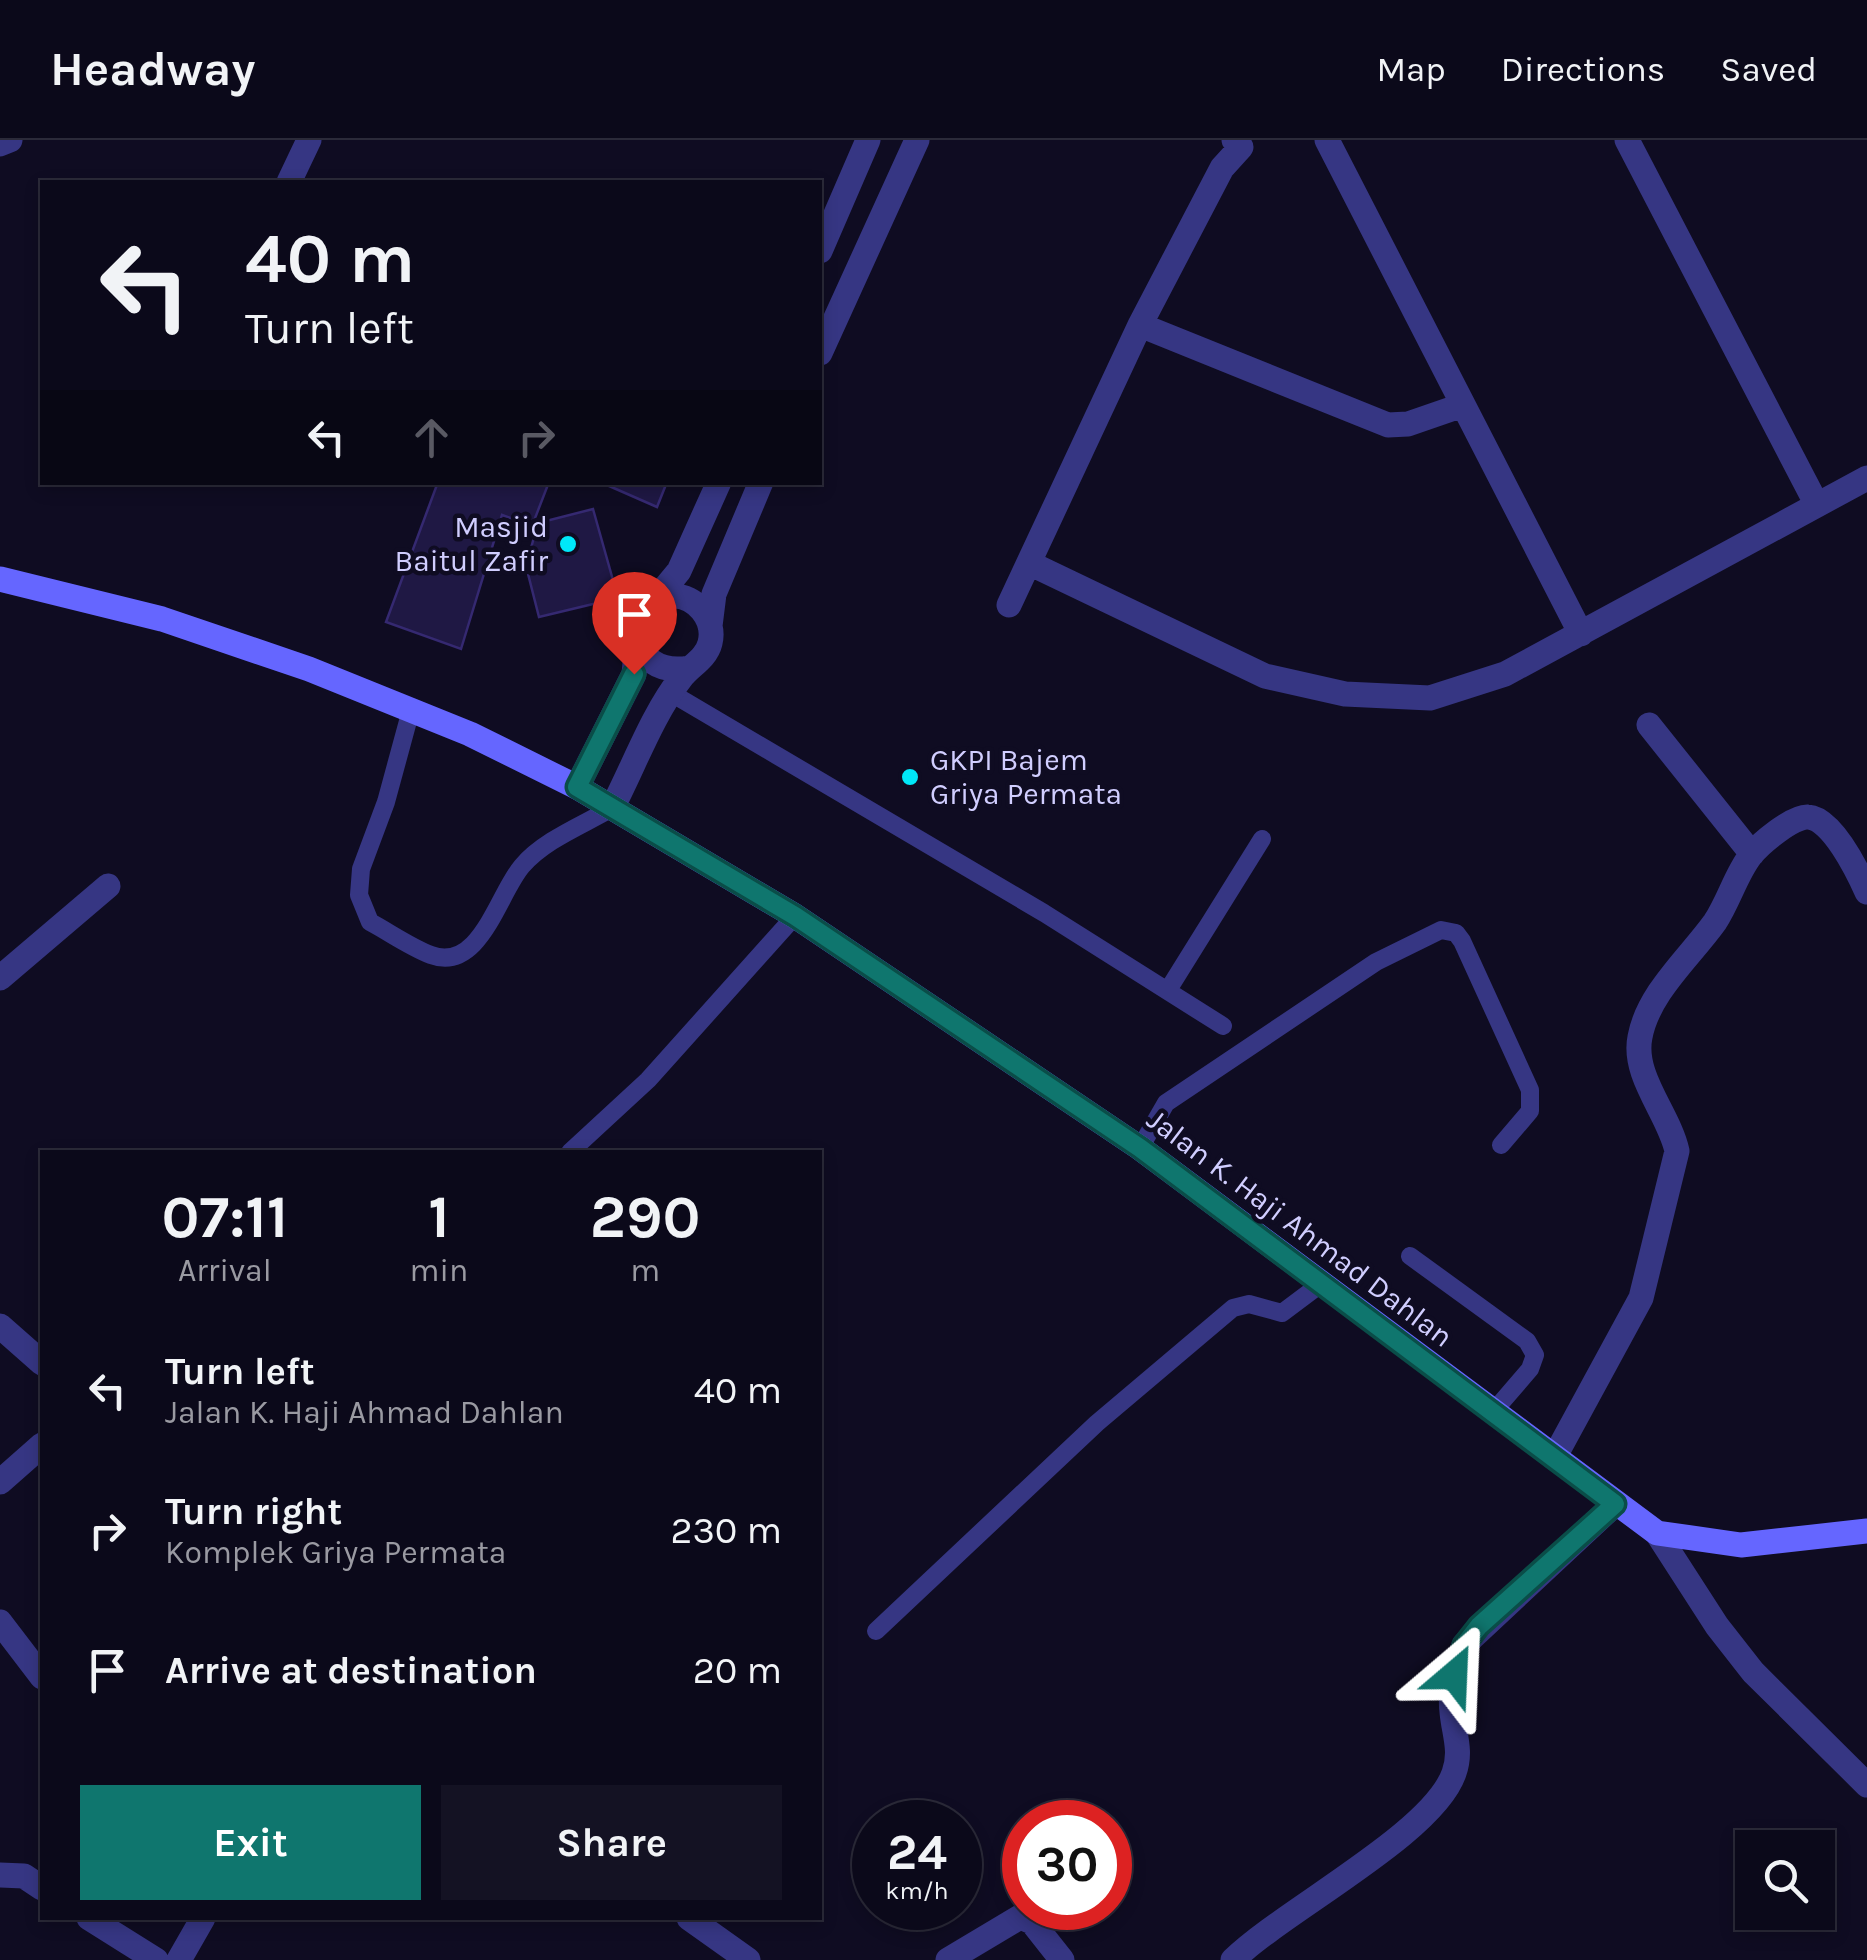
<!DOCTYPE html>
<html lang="en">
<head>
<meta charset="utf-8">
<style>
  :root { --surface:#0b091a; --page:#141223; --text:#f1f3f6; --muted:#9a9aa2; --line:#2b2a39; --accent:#0f766e }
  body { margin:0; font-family:Karla,sans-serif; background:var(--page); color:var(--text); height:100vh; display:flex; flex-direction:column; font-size:38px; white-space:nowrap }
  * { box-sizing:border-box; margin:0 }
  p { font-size:32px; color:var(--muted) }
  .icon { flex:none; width:55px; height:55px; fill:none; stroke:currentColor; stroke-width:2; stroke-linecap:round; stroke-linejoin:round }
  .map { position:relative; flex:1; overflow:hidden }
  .details { position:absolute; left:40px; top:1010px; width:782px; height:770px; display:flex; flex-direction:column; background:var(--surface); border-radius:0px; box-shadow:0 5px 15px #0003,0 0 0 2px var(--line) }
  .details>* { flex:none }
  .top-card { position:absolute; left:40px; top:40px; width:782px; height:305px; border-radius:0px; box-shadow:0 5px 15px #0003,0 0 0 2px var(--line); background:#0b091a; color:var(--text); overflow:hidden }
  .controls { position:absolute; left:1735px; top:1690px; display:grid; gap:20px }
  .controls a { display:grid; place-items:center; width:100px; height:100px; border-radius:0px; background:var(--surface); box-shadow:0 5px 15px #0003,0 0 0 2px var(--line); font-size:50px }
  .speed { position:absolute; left:852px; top:1660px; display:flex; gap:20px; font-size:50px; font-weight:700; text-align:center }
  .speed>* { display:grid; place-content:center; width:130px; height:130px; border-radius:50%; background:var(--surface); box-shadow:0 5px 15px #0003,0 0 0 2px var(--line); line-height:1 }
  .speed small { font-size:25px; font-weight:400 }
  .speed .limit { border:15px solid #d22; background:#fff; color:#111 }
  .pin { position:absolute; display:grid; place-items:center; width:85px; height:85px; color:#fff; margin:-102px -42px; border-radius:50% 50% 50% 0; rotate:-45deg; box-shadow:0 0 10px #0007 }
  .pin .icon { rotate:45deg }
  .me { position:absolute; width:110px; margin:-55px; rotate:26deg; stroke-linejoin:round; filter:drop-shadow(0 0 8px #0008) }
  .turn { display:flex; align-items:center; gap:35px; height:210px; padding:0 40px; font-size:45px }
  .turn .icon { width:130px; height:130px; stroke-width:2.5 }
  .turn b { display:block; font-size:70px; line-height:85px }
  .lanes { display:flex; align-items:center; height:95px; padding:0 40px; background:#0003; justify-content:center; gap:50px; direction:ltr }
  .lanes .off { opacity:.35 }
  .eta { display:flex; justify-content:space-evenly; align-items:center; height:170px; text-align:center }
  .eta b { font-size:60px; font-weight:700; line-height:70px }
  .action { display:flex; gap:20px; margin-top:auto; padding:20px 40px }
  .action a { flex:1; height:115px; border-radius:0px; background:var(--accent); color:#fff; font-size:40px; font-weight:700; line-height:115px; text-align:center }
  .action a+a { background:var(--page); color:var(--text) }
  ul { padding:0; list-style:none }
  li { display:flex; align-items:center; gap:30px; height:140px; padding:0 40px }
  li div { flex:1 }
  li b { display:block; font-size:38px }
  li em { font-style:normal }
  header { display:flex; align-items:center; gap:60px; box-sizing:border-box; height:140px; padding:0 50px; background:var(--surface); border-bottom:2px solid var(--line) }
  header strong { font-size:48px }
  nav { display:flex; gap:55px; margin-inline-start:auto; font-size:35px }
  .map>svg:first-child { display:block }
  .building { fill:#1f1844; stroke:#352971; stroke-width:2.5 }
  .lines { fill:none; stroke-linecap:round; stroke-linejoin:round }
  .service { stroke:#363683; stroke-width:18 }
  .minor { stroke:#363683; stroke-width:25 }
  .secondary { stroke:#6566ff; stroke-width:25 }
  .route-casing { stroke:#0a4d48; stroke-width:25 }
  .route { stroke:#0f766e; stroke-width:18 }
  .poi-dot { fill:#00e8f9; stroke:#0f0c22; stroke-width:4 }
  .labels { text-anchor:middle; stroke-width:9; stroke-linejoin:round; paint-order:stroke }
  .poi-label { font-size:30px; fill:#d1ceff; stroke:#0f0c22; text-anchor:end }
  .street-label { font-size:30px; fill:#d1ceff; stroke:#0f0c22 }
</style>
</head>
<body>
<header>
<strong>Headway</strong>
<nav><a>Map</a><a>Directions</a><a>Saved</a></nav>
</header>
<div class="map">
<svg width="1867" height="1820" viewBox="0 0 1867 1820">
  <rect width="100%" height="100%" fill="#0f0c22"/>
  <path class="building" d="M438 342H549L532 386 502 375 461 509 386 482Z
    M600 342H667L657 367Z
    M593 369 618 458 539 477 526 426 538 383Z"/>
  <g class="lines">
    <path class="service" d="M671 553 1044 773 1223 886
      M411 570 386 662 361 729 359 755 370 782C389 792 410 807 431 815 480 833 498 754 522 726 544 700 583 685 612 668
      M1168 850 1262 699
      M1140 1008 1166 963 1376 822 1441 790 1456 793 1462 801 1530 950V971L1501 1005
      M570 1012 648 940 795 776
      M1410 1116 1527 1201 1535 1215 1530 1229 1493 1272
      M876 1491 1097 1283 1233 1168 1249 1164 1282 1173 1322 1143"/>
    <path class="minor" d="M1327 0 1581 494
      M1627 0 1817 365
      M0 4 10 0
      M289 42 309 0
      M820 111 868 0
      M1140 185 1388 285 1408 284 1463 265
      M820 213 917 0
      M1029 423 1265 536 1345 554 1430 558 1505 534 1867 338
      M655 460 679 431 719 342
      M1009 465 1140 185 1222 28 1241 7 1234 0
      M710 486 714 454 761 342
      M1649 585 1752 714
      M577 647 634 534 637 500
      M612 668C634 626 652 575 681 538 690 526 706 519 710 503 716 480 696 455 672 456 621 457 625 539 689 528
      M0 838 108 746
      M0 1186 42 1223
      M1554 1318 1641 1158 1677 1011C1669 974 1632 936 1640 897 1648 853 1690 817 1715 782 1729 761 1736 734 1751 715 1761 703 1793 676 1808 677 1832 678 1858 732 1867 752
      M0 1342 42 1305
      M1657 1393 1717 1486 1753 1532 1867 1645
      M0 1482 42 1537
      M0 1735 24 1736 42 1748
      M89 1778 156 1820
      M689 1778 748 1820
      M179 1820 203 1778
      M948 1820 1020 1777 1032 1782 1062 1820
      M1233 1820C1284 1770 1433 1694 1454 1633 1462 1611 1454 1594 1452 1572 1449 1549 1457 1526 1464 1505L1615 1364"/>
    <path class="secondary" d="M0 439 162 479 309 529 470 594 577 647 795 776 1140 1008 1657 1393 1741 1405 1867 1391"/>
  </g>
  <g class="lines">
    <defs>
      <path id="route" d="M634 534 577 647 795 776 1140 1008 1615 1364 1479 1486 1464 1505 1454 1535"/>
    </defs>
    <use href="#route" class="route-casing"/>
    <use href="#route" class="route"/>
  </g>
  <g class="poi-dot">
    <circle cx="568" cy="404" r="10"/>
    <circle cx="910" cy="637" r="10"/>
  </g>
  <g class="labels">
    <g class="poi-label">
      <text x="548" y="397">Masjid<tspan x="548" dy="34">Baitul Zafir</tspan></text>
      <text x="930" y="630" text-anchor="start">GKPI Bajem<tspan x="930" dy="34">Griya Permata</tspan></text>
    </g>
    <g class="street-label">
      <text transform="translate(1300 1088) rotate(37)" y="10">Jalan K. Haji Ahmad Dahlan</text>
    </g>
  </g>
</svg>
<div class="controls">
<a><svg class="icon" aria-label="search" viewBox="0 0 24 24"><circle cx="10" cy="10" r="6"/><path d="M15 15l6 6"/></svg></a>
</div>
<div class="speed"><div>24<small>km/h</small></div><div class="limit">30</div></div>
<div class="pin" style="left:634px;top:534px;background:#d93025"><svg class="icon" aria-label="arrive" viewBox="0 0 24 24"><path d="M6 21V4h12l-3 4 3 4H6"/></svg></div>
<svg class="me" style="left:1454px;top:1535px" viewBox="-20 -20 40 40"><path d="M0-17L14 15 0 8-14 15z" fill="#0f766e" stroke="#fff" stroke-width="4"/></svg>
<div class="top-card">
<div class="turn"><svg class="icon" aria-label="left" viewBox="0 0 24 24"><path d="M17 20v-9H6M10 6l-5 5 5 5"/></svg><div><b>40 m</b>Turn left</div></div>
<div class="lanes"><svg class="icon" aria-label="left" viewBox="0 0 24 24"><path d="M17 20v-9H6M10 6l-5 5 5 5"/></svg><svg class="icon off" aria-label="ahead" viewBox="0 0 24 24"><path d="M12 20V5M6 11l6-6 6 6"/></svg><svg class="icon off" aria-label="right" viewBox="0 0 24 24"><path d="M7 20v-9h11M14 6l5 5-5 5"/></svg></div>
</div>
<section class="details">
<div class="eta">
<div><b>07:11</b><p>Arrival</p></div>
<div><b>1</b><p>min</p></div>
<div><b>290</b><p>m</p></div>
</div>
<ul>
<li><svg class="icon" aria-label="left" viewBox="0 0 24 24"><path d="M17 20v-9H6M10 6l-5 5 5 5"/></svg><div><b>Turn left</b><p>Jalan K. Haji Ahmad Dahlan</p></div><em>40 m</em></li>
<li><svg class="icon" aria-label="right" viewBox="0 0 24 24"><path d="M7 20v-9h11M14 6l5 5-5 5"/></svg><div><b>Turn right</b><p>Komplek Griya Permata</p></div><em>230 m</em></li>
<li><svg class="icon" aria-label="arrive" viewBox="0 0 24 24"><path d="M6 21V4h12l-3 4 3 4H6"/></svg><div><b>Arrive at destination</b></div><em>20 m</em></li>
</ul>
<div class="action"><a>Exit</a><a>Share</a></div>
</section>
</div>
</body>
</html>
